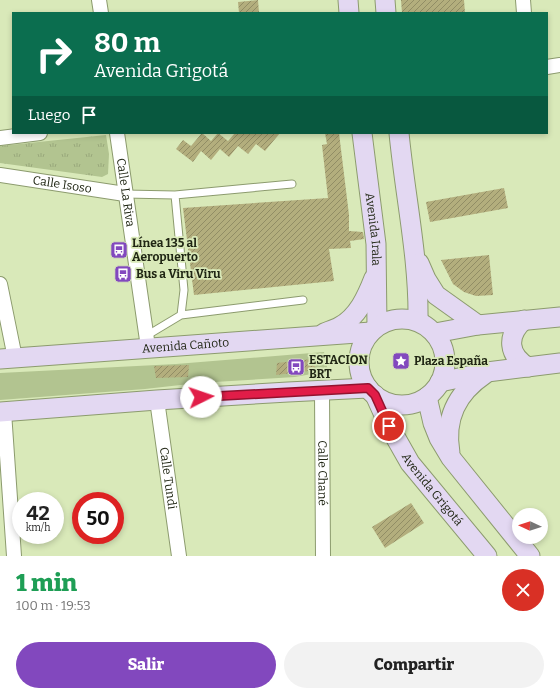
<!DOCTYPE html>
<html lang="es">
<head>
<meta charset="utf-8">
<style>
  :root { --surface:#fff; --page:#f2f2f2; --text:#222; --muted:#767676; --accent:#8248be }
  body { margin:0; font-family:Bitter,serif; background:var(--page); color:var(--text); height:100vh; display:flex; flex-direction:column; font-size:15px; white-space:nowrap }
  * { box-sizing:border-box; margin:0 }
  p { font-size:13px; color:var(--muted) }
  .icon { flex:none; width:22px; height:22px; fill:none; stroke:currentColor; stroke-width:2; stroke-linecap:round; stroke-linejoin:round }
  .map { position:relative; height:556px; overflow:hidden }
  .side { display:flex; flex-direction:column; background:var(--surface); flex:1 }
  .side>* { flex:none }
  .guide { position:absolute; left:12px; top:12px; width:536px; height:122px; border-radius:0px; box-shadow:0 2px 6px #0003; background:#0b6e4f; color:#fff; overflow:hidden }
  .needle { width:26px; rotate:273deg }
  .fabs { position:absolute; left:512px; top:508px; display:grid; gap:8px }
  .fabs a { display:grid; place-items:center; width:36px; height:36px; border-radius:50%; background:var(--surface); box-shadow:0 2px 6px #0003; font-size:20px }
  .speed { position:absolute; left:12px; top:492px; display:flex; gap:8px; font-size:20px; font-weight:700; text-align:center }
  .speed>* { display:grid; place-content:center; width:52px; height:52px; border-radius:50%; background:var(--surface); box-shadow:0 2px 6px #0003; line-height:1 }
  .speed small { font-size:10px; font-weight:400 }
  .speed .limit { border:6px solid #d22; background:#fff; color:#111 }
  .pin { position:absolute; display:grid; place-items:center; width:34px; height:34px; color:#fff; margin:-17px; border:2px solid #fff; border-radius:50%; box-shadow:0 1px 4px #0007 }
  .me { position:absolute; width:44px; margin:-22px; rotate:86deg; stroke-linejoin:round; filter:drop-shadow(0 0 3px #0008) }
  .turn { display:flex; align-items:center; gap:14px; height:84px; padding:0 16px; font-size:18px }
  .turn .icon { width:52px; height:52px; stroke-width:2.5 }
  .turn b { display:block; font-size:28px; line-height:34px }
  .then { display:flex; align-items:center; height:38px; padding:0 16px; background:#0003; gap:8px; font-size:15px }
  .round { display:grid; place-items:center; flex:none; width:42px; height:42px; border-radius:21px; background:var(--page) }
  .overview { display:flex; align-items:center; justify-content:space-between; height:68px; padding:0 16px }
  h1 { font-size:24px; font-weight:800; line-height:30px; color:#1e9e55 }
  .cta { display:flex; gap:8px; margin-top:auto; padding:8px 16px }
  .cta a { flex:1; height:46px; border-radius:24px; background:var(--accent); color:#fff; font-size:16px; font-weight:800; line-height:46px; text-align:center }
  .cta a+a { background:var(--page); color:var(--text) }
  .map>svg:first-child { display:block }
  .green { fill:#b2c490 }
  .park { fill:url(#park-tufts) }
  .building { fill:url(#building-hatch) }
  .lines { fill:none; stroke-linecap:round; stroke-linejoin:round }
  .service-casing { stroke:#8c9b6e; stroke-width:9 }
  .minor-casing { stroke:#8c9b6e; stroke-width:16 }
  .secondary-casing { stroke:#8c9b6e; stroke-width:21 }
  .service { stroke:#fff; stroke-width:7 }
  .minor { stroke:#fff; stroke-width:14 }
  .secondary { stroke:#e3d8f2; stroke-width:19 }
  .route-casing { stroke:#92132f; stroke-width:10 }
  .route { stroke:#e11d48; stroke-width:7 }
  .labels { text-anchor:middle; stroke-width:3.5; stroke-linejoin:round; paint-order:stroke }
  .street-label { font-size:12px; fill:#202614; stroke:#d9e9b9 }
  .poi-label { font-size:12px; font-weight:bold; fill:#202614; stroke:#d9e9b9; text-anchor:start }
</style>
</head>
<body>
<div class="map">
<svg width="560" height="556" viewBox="0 0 560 556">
  <defs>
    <pattern id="park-tufts" width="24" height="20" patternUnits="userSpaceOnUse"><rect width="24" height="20" fill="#b2c490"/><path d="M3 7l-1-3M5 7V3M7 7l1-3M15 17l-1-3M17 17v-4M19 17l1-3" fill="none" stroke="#99a87b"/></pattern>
    <pattern id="building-hatch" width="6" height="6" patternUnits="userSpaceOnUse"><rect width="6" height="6" fill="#b3ae7d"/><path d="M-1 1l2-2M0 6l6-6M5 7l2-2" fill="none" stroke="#918d65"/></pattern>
  </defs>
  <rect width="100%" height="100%" fill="#d9e9b9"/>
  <path class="green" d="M324 352 328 371 295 377 198 383 145 389 0 400V373L176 364Z"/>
  <path class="park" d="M106 135 109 154 108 174 102 177 0 163V146Z"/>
  <path class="building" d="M258 0 259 13H239L238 2Z
    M401 0H464L465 13H402Z
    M202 133 211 141 218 133 228 141 235 133H280L265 151 256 144 248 154 238 146 229 157 220 149 211 160 201 151 193 162 176 149 183 140 191 146Z
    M325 133H339L349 215V231L363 232 364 239 350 241 351 248 329 249 334 281 194 295 183 208 328 198 322 145 327 144Z
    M504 188 508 208 430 222 426 202Z
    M489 255 493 295 476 296 464 292 453 284 441 260Z
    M312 359 316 370 276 375 277 363Z
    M189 365 188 377 156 378 154 366Z
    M411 503 424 523 385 548 372 527Z"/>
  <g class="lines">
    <defs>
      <path id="service" d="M125 194 175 195 292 184
        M175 195 184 290 181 315
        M146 336 181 315 303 300"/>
      <g id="minor">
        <path d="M99 0 101 13"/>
        <path d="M523 0 524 13"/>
        <path d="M547 67 560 65"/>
        <path id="s1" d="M117 133 148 347"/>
        <path d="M0 138 40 133"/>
        <path id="s2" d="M0 175 125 194"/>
        <path d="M0 284 15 358"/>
        <path id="s3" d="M322 391 323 556"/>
        <path id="s4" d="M157 400 179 556"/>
        <path d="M4 412 14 556"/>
      </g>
      <g id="secondary">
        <path d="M348 0 349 13"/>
        <path d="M385 0 386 13"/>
        <path id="s5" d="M362 133 376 244 377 326"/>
        <path d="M399 133C405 196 419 258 418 321"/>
        <path d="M419 263 426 279 436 295 478 325"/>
        <circle cx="402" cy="362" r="43"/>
        <path d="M524 320C506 336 508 355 528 367"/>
        <path d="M324 333C329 331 335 329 339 327 358 317 367 296 374 278"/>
        <path d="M435 333 478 325 560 317"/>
        <path id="s6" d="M0 359 371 332"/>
        <path d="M440 382 487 372 560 363"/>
        <path id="s7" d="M375 395 389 426 410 463 487 556"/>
        <path d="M427 397 433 423 439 438 451 458 530 556"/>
        <path d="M0 412 157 400 288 392 368 388"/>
        <path d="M450 453C444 418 457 393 485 374"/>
      </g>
    </defs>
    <use href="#service" class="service-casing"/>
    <use href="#minor" class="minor-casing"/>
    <use href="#secondary" class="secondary-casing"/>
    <use href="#service" class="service"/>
    <use href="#minor" class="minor"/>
    <use href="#secondary" class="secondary"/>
  </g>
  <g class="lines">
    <defs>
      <path id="route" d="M201 397 368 388 375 395 389 426"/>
    </defs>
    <use href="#route" class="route-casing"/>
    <use href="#route" class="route"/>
  </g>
  <defs>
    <symbol id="bus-square" viewBox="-11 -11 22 22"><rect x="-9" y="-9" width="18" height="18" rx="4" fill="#8248be" stroke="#d9e9b9"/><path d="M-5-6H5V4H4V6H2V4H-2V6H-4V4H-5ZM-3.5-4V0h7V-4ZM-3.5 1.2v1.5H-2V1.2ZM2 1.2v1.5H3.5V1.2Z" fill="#fff"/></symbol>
    <symbol id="sight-square" viewBox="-11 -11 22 22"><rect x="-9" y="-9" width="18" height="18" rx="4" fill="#8248be" stroke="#d9e9b9"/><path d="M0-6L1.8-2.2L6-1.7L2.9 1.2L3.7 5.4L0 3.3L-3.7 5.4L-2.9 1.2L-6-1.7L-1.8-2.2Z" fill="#fff"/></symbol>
  </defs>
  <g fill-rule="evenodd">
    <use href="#bus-square" x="109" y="240" width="20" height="20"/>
    <use href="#bus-square" x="113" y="264" width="20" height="20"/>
    <use href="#sight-square" x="391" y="351" width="20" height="20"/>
    <use href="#bus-square" x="286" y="357" width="20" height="20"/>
  </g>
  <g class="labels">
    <g class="street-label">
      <text dy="4" stroke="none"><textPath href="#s2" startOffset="63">Calle Isoso</textPath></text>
      <text dy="4" stroke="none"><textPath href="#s1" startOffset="60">Calle La Riva</textPath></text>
      <text dy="4" stroke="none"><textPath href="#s5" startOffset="97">Avenida Irala</textPath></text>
      <text dy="4" stroke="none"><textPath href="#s6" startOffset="186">Avenida Cañoto</textPath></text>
      <text dy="4" stroke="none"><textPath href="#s3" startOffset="82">Calle Chané</textPath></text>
      <text dy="4" stroke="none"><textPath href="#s4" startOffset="79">Calle Tundi</textPath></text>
      <text dy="4" stroke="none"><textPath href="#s7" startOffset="111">Avenida Grigotá</textPath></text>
    </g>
    <g class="poi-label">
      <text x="132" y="247">Línea 135 al<tspan x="132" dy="14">Aeropuerto</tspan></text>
      <text x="136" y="278">Bus a Viru Viru</text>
      <text x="309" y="364">ESTACION<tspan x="309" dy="14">BRT</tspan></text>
      <text x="414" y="365">Plaza España</text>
    </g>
  </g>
</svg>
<div class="fabs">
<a><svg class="needle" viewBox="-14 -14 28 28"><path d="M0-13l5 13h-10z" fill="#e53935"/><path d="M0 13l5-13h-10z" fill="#767676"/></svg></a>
</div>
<div class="speed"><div>42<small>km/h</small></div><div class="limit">50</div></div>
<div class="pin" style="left:389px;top:426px;background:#d93025"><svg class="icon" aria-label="arrive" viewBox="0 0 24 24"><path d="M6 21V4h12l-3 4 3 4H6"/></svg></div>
<svg class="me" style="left:201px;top:397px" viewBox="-20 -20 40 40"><circle r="19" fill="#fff"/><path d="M0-13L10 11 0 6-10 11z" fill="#e11d48"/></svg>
<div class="guide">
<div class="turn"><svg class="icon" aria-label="right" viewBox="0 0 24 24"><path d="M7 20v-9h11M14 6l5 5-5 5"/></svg><div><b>80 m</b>Avenida Grigotá</div></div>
<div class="then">Luego<svg class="icon" aria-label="arrive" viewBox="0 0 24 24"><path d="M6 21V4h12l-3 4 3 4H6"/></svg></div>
</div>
</div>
<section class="side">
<div class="overview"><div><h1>1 min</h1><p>100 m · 19:53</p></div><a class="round" style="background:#d93025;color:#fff"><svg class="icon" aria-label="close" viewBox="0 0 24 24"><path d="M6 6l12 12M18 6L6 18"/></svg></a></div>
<div class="cta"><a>Salir</a><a>Compartir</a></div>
</section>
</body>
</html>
